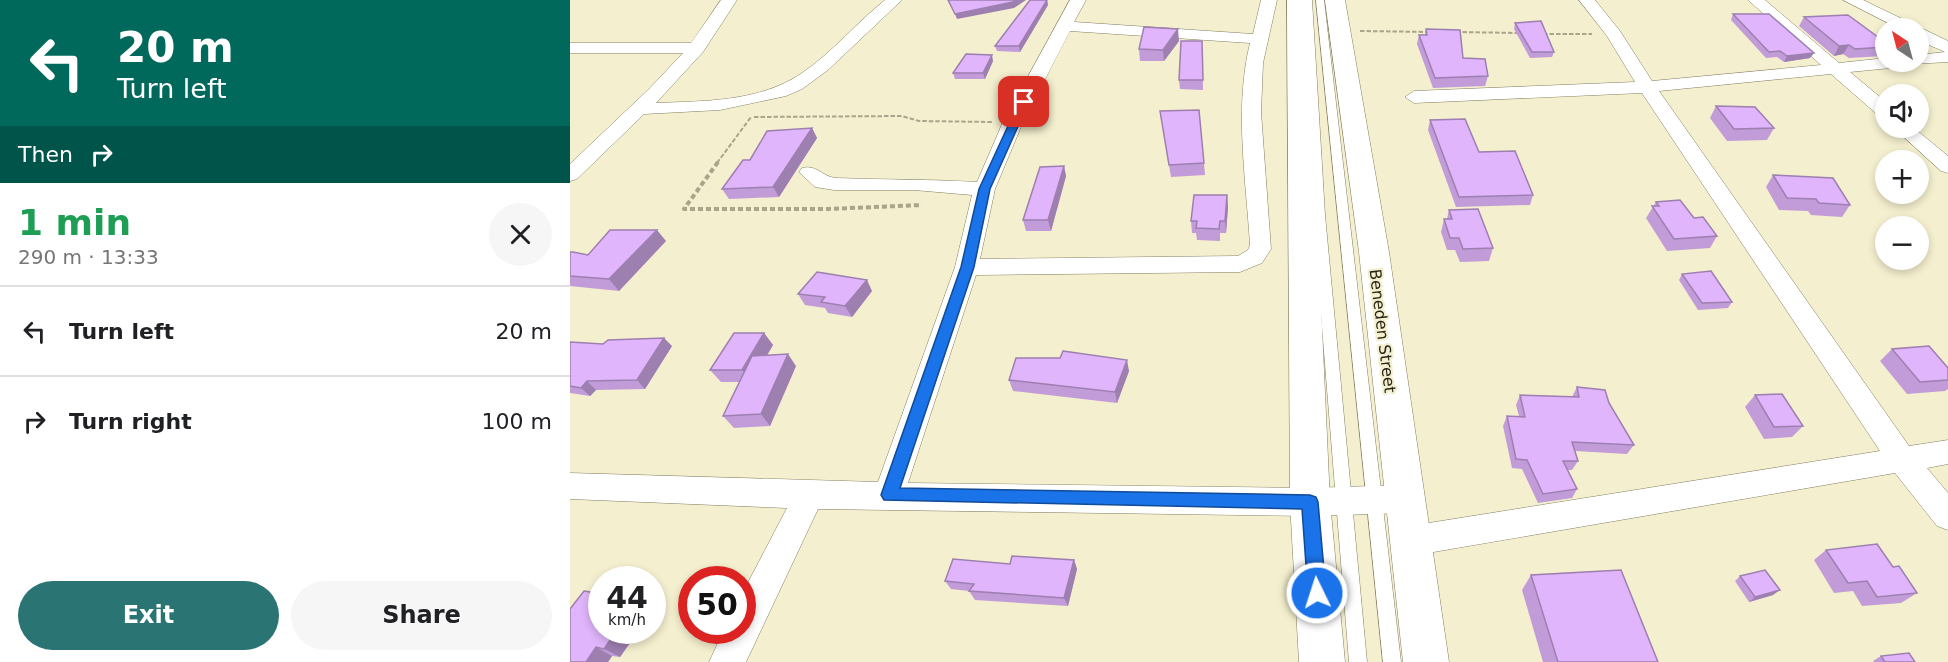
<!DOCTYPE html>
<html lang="en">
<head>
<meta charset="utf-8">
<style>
  :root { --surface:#fff; --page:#f6f6f6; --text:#202124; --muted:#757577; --line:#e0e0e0; --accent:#2a7473 }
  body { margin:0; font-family:"DejaVu Sans",sans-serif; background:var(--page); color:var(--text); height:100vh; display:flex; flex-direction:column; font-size:22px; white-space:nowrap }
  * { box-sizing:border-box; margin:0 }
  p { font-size:20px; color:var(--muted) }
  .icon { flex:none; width:33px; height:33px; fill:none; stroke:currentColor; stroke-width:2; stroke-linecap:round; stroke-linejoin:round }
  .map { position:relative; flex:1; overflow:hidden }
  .details { display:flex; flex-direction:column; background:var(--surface); width:570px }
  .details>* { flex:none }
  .banner { background:#00695c; color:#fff; overflow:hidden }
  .needle { width:39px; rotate:324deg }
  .buttons { position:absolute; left:1305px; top:18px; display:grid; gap:12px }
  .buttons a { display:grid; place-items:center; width:54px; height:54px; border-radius:50%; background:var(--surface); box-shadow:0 3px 9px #0003; font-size:30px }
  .speed { position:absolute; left:18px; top:566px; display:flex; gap:12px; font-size:30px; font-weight:700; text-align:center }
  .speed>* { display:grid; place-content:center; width:78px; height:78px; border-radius:50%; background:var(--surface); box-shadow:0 3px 9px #0003; line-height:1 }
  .speed small { font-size:15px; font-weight:400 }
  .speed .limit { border:9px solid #d22; background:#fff; color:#111 }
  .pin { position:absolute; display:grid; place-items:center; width:51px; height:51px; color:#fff; margin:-26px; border-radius:12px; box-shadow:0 3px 9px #0006 }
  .me { position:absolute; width:66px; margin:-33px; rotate:356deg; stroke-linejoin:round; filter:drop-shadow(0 0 4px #0008) }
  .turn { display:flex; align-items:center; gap:21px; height:126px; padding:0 18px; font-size:27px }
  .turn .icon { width:78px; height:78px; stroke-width:2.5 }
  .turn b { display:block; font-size:42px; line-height:51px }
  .then { display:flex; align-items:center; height:57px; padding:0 18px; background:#0003; gap:12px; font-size:22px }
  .round { display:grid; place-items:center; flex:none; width:63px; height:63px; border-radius:32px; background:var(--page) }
  .headline { display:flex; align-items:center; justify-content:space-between; height:102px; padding:0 18px }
  h1 { font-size:36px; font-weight:700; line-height:45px; color:#1e9e55 }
  .action { display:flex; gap:12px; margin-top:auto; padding:12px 18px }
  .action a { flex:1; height:69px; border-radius:36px; background:var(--accent); color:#fff; font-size:24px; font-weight:700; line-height:69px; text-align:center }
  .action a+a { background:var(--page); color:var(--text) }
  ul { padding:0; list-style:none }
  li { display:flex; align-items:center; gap:18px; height:90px; padding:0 18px; border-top:2px solid var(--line) }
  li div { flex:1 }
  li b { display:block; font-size:22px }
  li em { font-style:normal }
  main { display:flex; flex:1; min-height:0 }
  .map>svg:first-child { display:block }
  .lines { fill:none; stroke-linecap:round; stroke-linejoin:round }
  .service-casing { stroke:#837e61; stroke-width:1 }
  .minor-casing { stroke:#837e61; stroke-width:1 }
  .secondary-casing { stroke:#837e61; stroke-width:1 }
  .path-far1 { stroke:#a9a58b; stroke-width:2; stroke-dasharray:4.5 2; stroke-linecap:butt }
  .path { stroke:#a9a58b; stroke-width:4; stroke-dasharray:5 3; stroke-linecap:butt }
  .service { fill:#fff; fill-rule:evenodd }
  .minor { fill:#fff; fill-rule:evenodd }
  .secondary { fill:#fff; fill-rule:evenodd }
  .wall { fill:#c19cd8 }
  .shaded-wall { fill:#9d7fb0 }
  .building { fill:#e0b5fb; stroke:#9d7fb0; stroke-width:1.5 }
  .route { fill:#1a73e8; stroke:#114b97; stroke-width:1.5 }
  .labels { text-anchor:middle; stroke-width:4.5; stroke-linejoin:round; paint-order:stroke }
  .street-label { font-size:16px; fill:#262418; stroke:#f4efce }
</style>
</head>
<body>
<main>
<section class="details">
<div class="banner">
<div class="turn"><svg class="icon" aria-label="left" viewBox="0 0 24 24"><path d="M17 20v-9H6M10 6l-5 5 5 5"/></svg><div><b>20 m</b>Turn left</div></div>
<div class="then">Then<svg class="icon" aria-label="right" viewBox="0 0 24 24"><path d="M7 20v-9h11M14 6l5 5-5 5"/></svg></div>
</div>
<div class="headline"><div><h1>1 min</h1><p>290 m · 13:33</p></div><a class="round"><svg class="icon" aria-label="close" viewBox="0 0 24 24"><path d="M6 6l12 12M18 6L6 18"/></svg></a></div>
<ul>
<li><svg class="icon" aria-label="left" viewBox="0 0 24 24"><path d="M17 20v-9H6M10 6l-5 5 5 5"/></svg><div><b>Turn left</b></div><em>20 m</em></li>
<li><svg class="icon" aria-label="right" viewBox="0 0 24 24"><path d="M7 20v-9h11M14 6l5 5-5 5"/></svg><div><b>Turn right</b></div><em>100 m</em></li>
</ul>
<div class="action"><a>Exit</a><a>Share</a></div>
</section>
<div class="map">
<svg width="1378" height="662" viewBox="0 0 1378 662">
  <rect width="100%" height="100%" fill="#f4efce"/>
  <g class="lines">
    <defs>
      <path id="service" d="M734 0H742L755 215 797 662H779L743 215Z
        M746 0H754L831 662H813Z"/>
      <path id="minor" d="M151 0H167L133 52 86 103C135 101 190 102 232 73 263 52 286 23 315 0H332L258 70 232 89 216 96 150 110 74 114 7 179 0 181V164L79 89 113 53H0V43H121Z
        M500 0H516L504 22 683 34 691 0H707L693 63 691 112 701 249 692 263 670 272 406 275 338 483 740 488 834 485 845 489 849 499 845 509 834 513 740 516 248 509 176 662H139L154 630H172V594L217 508 0 499V473L308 482 385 267 402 195 344 190H264L245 187 229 172 232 168C247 164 252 177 266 178 313 180 360 179 407 182L433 122ZM500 31 680 43C664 108 676 179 680 245L678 250 668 256 410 259 425 189 453 122Z
        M1009 0H1025L1050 31 1082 81 1251 65 1178 0H1195L1269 63 1316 58V62H1339L1337 66 1331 67 1280 72 1316 102V118L1309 116 1261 74 1089 91 1339 446 1378 440V464L1357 468 1378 493V530L1367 526 1325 473 840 556 829 551 824 541 829 531 840 526 1310 451 1072 93 844 103 835 97 844 91 1065 82 1037 36Z
        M1273 0H1293L1378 41V62L1342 64 1340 62H1348V55L1375 52 1348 40V28H1328Z
        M1324 128H1344L1378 156V173L1371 171Z"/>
      <path id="secondary" d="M717 0H737L760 502 775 662H729L720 502Z
        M755 0H775L819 252 879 662H833L789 252Z"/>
    </defs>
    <use href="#service" class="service-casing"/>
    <use href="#minor" class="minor-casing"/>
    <use href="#secondary" class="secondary-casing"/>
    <path class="path-far1" d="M790 31 860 32
      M886 32 950 33
      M973 34H1022
      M184 117 332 116 349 121 422 122
      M147 163 181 117"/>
    <path class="path" d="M148 162 114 209H258L352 205"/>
    <use href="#service" class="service"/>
    <use href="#minor" class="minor"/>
    <use href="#secondary" class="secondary"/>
  </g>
  <path class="wall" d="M477 0 478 5 450 52 427 51 425 46Z
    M1163 14 1240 58 1214 62 1207 57 1196 58 1161 20Z
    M1234 17 1316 43V54L1314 56 1279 58 1273 54 1264 56 1229 26Z
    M945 23 984 52 982 57 960 58 944 29Z
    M856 29 918 76 915 86 863 88 847 44 849 35H855Z
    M609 41 594 61H570L569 49Z
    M632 41 633 90 610 89 609 80Z
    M423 61 415 79H385L383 73Z
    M1146 106 1204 128 1197 140 1157 141 1140 118Z
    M590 112 634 163 635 175 601 177Z
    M860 120 909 152 963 195 960 205 886 207 858 130Z
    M242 128 247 138 209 197 159 199 152 189 180 160Z
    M494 166 496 176 481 231H456L453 220Z
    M1203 175 1280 205 1272 217 1241 215 1238 211 1209 210 1196 187Z
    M657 195 658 207 656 233H650V241L627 240 626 233H622L621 221Z
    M1086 202 1124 218 1147 236 1140 248 1097 251 1076 218Z
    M879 210 923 248 919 261 890 262 885 250H877L871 232 874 219H877Z
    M96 241 49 291 0 286V252L18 255Z
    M1112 274 1162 302 1158 308 1128 310 1109 280Z
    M302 291 282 317 258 313 255 308 235 305 228 294Z
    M194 333 203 345 197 355 226 366 200 426 164 428 153 416 170 382H151L140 370Z
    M0 342 33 344 102 346 75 389 26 390 20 396 0 393Z
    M1322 349 1378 368V389L1375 391 1337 394 1310 361Z
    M559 371 547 403 443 391 439 380Z
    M1007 387 1039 403 1064 445 1057 454 1005 451 1008 461 1002 470H998L1007 489 1002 498 968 503 952 469 942 468 933 426 937 416H949L946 405 950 395 1002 397Z
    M1185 395 1233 426 1222 437 1194 439 1175 407Z
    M1256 550 1323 567 1347 593 1331 603 1292 606 1283 591 1264 593 1244 560Z
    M504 560 507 569 498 606 405 600 399 591 381 589 375 581 440 564Z
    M961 575 1088 662H973L952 590Z
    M1170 576 1203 595 1179 602 1165 581Z
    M32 630H69L50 657 42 656 38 662H0Z
    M1311 656 1345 662H1304L1303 661Z"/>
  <path class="shaded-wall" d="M446 0H456L444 8 387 19 385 14Z
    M477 0 478 5 450 52 449 46Z
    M608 29 609 41 594 61 593 50Z
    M1279 45 1273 54 1264 56 1269 46Z
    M1244 53 1240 58 1214 62 1217 56Z
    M422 55 423 61 415 79 413 73Z
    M242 128 247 138 209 197 203 187Z
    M494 166 496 176 481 231 478 220Z
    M657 195 658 207 656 233 655 221Z
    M87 230 96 241 49 291 39 279Z
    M297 280 302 291 282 317 275 306Z
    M194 333 203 345 182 381 172 370Z
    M94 338 102 346 75 389 67 380Z
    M218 354 226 366 200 426 191 414Z
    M557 360 559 371 547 403 545 392Z
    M17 381 26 390 20 396 11 388Z
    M504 560 507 569 498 606 494 598Z
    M1210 590 1203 595 1179 602 1185 597Z
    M47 630H69L50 657 34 649Z
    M26 647 42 656 38 662H16Z"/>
  <path class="building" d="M378 0H446L443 2 385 14Z
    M460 0H477L449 46H425Z
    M1163 14H1199L1244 53 1217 56 1210 51 1199 52Z
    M1278 15 1316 43V47L1285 49 1279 45 1269 46 1234 17Z
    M971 21 984 52H962L945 23Z
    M574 27 608 29 593 50 569 49Z
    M856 29 890 30 893 58 915 59 918 76 865 78 849 35H857Z
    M611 41H632L633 80H609Z
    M396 54 422 55 413 73H383Z
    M1146 106 1185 107 1204 128 1164 129Z
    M629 110 634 163 599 165 590 111Z
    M895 119 909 152 945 151 963 195 889 197 860 120Z
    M242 128 203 187 152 189 173 160H180L197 131Z
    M494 166 478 220H453L470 167Z
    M1203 175 1263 178 1280 205 1249 203 1246 199 1217 198Z
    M624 195H657L655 221H650L649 229 626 228 627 221H621Z
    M1110 200 1124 218 1133 217 1147 236 1104 239 1082 206H1089L1086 202Z
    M908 209 923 248 893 249 889 238H880L874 219H882L879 210Z
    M40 230H87L39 279 0 276V252H3L18 255Z
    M1141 271 1162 302 1132 303 1112 274Z
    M247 272 297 280 275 306 251 302 255 297 228 294Z
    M164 333H194L172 370H140Z
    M94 338 67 380 17 381 11 388 0 386V342L33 344 38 340Z
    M1359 346 1378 368V380L1350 382 1322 349Z
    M493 351 557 360 545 392 439 380 446 358H490Z
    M218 354 191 414 153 416 182 356Z
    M1007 387 1035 390 1039 403 1064 445 1002 442 1008 461H993L1007 489 973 494 957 460 946 459 937 416 955 417 950 395 1009 397Z
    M1212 394 1233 426 1204 427 1185 395Z
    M1307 544 1323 567 1329 566 1347 593 1307 597 1297 581 1278 583 1256 550Z
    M442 556 504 560 494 598 399 591 404 584 375 581 383 559 440 564Z
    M1051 570 1088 662H988L961 575Z
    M1195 570 1210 590 1185 597 1170 576Z
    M14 591 32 594V630H47L34 649 26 647 16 662H0V609Z
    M1339 653 1345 662H1315L1311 656Z"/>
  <path class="route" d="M454 99 459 102 420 189 404 267 330 488 740 495 746 497 748 502 756 593 753 600 747 602 740 600 738 593 732 509 314 500 311 495 391 267 409 189 449 102Z"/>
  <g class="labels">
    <g class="street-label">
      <text transform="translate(813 331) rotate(83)" y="6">Beneden Street</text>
    </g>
  </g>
</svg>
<div class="buttons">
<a><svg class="needle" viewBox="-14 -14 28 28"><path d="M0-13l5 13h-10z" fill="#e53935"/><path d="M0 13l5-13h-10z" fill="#757577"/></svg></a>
<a><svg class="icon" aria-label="sound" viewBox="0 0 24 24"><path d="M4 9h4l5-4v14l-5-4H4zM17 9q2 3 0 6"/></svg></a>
<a>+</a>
<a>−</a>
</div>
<div class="speed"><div>44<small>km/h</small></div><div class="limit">50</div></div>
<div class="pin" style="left:454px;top:102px;background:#d93025"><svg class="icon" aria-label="arrive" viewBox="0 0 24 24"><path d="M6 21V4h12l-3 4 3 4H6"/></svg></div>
<svg class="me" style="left:747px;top:593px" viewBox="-20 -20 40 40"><circle r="17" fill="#1a73e8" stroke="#fff" stroke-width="3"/><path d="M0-11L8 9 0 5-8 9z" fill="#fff"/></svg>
</div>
</main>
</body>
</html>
